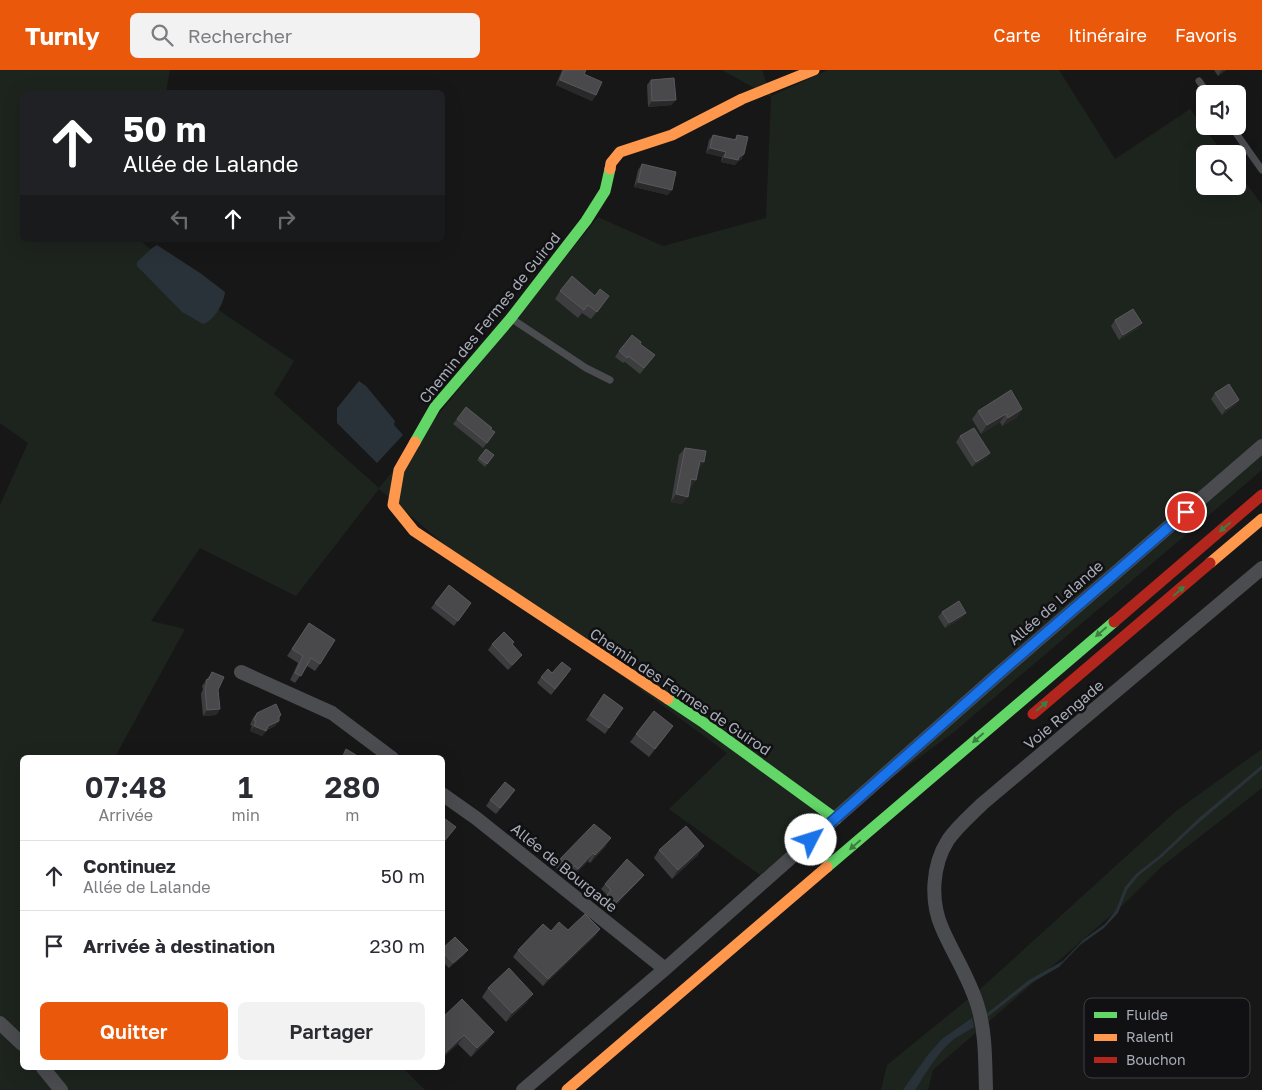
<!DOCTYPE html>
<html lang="fr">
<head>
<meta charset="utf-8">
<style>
  :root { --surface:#fff; --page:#f2f2f3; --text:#2b2b33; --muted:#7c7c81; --line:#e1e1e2; --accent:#ea580c }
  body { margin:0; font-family:"Golos Text",sans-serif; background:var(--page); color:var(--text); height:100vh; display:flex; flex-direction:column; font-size:19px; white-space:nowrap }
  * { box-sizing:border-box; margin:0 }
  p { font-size:16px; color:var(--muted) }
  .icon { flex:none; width:28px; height:28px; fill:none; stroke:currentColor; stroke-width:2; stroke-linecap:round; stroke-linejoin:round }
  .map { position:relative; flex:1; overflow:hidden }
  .drawer { position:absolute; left:20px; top:685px; width:425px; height:315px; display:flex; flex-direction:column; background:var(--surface); border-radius:8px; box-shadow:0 5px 20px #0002 }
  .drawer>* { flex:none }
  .banner { position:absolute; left:20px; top:20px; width:425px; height:152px; border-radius:8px; box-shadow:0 5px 20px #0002; background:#202124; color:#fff; overflow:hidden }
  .tools { position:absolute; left:1196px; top:15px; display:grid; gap:10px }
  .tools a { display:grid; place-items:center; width:50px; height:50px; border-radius:8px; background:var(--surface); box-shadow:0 5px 20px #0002; font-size:25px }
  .pin { position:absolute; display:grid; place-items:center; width:42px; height:42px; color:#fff; margin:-21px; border:2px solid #fff; border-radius:50%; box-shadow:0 1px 5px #0007 }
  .me { position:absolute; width:55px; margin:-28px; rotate:50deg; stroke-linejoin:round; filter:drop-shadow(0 0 4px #0008) }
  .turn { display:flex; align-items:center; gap:18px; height:105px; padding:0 20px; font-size:22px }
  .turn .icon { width:65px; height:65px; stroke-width:2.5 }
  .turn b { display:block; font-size:35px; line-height:42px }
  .lanes { display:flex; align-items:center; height:48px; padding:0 20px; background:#0003; justify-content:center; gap:25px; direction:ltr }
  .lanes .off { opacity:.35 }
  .eta { display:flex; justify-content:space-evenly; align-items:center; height:85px; text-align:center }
  .eta b { font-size:30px; font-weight:600; line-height:35px }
  .primary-button { display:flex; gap:10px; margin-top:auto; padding:10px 20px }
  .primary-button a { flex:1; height:58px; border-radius:8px; background:var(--accent); color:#fff; font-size:20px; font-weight:600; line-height:58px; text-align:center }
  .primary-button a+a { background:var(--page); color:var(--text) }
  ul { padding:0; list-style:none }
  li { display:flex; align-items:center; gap:15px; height:70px; padding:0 20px; border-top:1px solid var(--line) }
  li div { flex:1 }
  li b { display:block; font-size:19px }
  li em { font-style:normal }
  header { display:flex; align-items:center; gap:30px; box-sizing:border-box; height:70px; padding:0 25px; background:var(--accent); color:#fff }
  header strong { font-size:24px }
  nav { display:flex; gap:28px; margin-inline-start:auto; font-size:18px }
  .search { width:350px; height:45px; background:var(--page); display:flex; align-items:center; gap:12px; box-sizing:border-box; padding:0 18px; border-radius:8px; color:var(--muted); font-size:19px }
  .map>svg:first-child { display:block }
  .green { fill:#1d241e }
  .water { fill:#2a3239 }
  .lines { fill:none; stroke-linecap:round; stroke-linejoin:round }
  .lane { stroke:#4b4c50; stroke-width:7 }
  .street { stroke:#4b4c50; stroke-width:14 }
  .fast { stroke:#63d668; stroke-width:11 }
  .slow { stroke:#ff974d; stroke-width:11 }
  .jam { stroke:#b3261e; stroke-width:11 }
  .wall { fill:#3d3d3f }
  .shaded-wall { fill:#29292a }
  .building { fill:#49494c; stroke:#58595d }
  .oneway { fill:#3e7d42 }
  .route-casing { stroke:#114b97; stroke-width:12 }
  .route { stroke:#1a73e8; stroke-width:9 }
  .labels { text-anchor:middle; stroke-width:5; stroke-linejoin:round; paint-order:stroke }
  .street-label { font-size:15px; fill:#a8adb8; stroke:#111113 }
  .key { fill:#111113; stroke:#3e4045; stroke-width:1 }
  .key-label { font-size:14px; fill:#a8adb8 }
</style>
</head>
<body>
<header>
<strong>Turnly</strong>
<div class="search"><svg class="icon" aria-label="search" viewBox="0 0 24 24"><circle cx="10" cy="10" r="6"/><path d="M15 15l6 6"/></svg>Rechercher</div>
<nav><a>Carte</a><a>Itinéraire</a><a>Favoris</a></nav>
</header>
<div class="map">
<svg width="1262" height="1020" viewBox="0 0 1262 1020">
  <rect width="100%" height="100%" fill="#171717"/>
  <path class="green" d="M0 0H170L166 22H22V170H140L223 243 294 291 274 324 379 418 598 147 663 176 766 148 771 27 722 0H762L771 26 828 0H1059L1115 89 1190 39 1224 84H1205V116H1238V102L1262 135V400L954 662 760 805 669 739 727 683 451 480 379 419 296 526 200 478 151 551 185 559 115 687 22 688V998H403L425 1020H0V435L28 373 0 353Z
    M1262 679V718L1160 798 1124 834 933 1000 928 1020H881L887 995 978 921 1176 741Z"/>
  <path class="water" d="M157 175 200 203 225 222C224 233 214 251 203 254L182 242 137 196V192L152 178Z
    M359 311 366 316 395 351 394 355 403 365 377 393 337 353V338Z
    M1262 695V699L1195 756 1162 787 1138 806 1127 820 1118 843 1104 858 1080 875 1059 897 1031 913 986 948 985 945 1029 910 1063 891 1083 870 1105 854 1116 840 1125 817 1136 804 1160 785 1199 748Z
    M972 948 974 957C968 961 960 965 954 969 937 983 926 1003 915 1020H903L927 986 942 969Z"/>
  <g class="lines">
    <path class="lane" d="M1199 11 1208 24
      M1231 56 1262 100
      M512 249 586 298 610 310"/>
    <path class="street" d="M241 602 332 643 392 688
      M442 724 476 748 665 899
      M0 953 22 974
      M43 998 61 1020
      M523 1020 665 899 1002 601 1262 376
      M986 1020C985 992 986 964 978 937 970 909 953 884 942 858 930 831 932 795 948 770 957 757 970 746 982 734L1262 498"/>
    <path class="fast" d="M415 372 435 337 511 248 586 151 605 121 610 99
      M668 629 704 653 836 749
      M827 797 1114 552"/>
    <path class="slow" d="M610 99 611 93 620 82 672 65 742 29 814 0
      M415 372 399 400 393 435 414 461 668 629
      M1210 493 1262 449
      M567 1020 827 797"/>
    <path class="jam" d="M1114 552 1262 425
      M1033 644 1210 493"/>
  </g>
  <path class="wall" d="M562 0H586L584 4 596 25 592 31 556 15Z
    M1214 0H1226L1218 6Z
    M651 10 672 35 648 37 647 15Z
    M713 65 734 70 737 65 744 84 741 90 738 91 735 95 721 92 722 87 706 83 709 70Z
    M642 94 668 125 634 117 638 100Z
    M560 221 603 234 591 249 582 243 578 248 555 229Z
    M1115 250 1138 258 1119 270 1111 256Z
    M640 274 655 285 640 304 625 292 623 293 615 287 619 281Z
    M1215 323 1239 330 1235 335 1222 345 1211 329Z
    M1022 339 1016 348 1002 356 1000 352 981 364 972 349 978 341Z
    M457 349 490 359 491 368 483 378 453 354Z
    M960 366 990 383 986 388 972 397 956 372Z
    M685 378 698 400 691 418 690 417 682 434 671 432 679 385Z
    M486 379 494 385 485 397 477 390Z
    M449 515 471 533 454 556 431 538Z
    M942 542 962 548 945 558 938 547Z
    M309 553 320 594 315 601 307 596 295 613 290 610 298 593 287 586Z
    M514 572 513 574 518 590 508 600 488 580 492 574Z
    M212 602 218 620 220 639 216 645 203 646 201 624 203 619 202 616Z
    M552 603 567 605 551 625 537 613 541 607Z
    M604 624 623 638 605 664 586 650Z
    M257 643 281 645 275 656 267 660 262 666 250 661 252 656 250 655 253 648Z
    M636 664H667L649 687 630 672Z
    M511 726 496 744 486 736 490 730Z
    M606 776 590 793 588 791 572 807 569 804 565 807 555 797 560 789Z
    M659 780 698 785 672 809 654 788Z
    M644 805 640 810 612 839 603 830 607 825 601 819 605 814Z
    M600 859 595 866 543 916 513 887 518 880 551 861Z
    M442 879 464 885 449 898 442 891Z
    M488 918 527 932 506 952 482 927Z
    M442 948 494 962 488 970 471 987 458 974Z"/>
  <path class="shaded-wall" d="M1223 0H1226L1218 6 1221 1Z
    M560 10 596 25 592 31 556 15Z
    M676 30 672 35 648 37 652 31Z
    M710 78 726 82 722 87 706 83Z
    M744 84 741 90 738 91 735 95 721 92 724 87H739Z
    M638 112 672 120 668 125 634 117Z
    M1142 253 1138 258 1119 270 1123 265Z
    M1239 330 1235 335 1222 345 1226 339Z
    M1022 339 1016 348 1002 356 1008 348Z
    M1006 344 1000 352 981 364 987 355Z
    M990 383 986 388 972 397 976 392Z
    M700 391 704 392 699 400Z
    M691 409 696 410 691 418 686 417Z
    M676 424 688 427 682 434 671 432Z
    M966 543 962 548 945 558 949 553Z
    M522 585 518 590 508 600 512 595Z
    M220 639 216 645 203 646 207 640Z
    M279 651 275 656 266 660V661L262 666 250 661 254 656H268Z
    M611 768 606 776 590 793 595 785Z
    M704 776 698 785 672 809 678 800Z
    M593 783 588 791 572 807 578 799Z
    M575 796 569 804 565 807 571 799Z
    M644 805 640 810 612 839 616 833Z
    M600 859 595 866 543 916 548 909Z
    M468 880 464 885 449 898 453 893Z
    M533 924 527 932 506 952 512 943Z
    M494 962 488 970 471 987 477 978Z
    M464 965 458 974 442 989V986Z"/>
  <path class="building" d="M564 0H586L584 4 602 12 596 25 560 10Z
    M674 8 676 30 652 31 651 10Z
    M713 65 736 70 737 65 748 67 744 84 739 87 738 90 724 87 726 82 710 78Z
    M642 94 676 102 672 120 638 112Z
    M572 206 595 226 600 219 609 226 597 242 588 235 584 240 560 221Z
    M1133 239 1142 253 1123 265 1115 250Z
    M632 265 641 272 640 274 655 285 644 298 628 286 627 288 619 281Z
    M1229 314 1239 330 1226 339 1215 323Z
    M1011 320 1022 339 1008 348 1006 344 987 355 978 341Z
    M466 337 492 358 490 359 495 362 487 373 457 349Z
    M974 358 990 383 976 392 960 366Z
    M685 378 706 381 704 392 700 391 696 410 691 409 688 427 676 424Z
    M486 379 494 385 487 394 479 388Z
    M449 515 471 533 458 551 435 533Z
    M959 531 966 543 949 553 942 542Z
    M309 553 335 570 320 594 311 588 301 606 295 603 303 586 292 579Z
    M504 562 514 572 512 574 522 585 512 595 492 574Z
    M562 592 571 599 555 619 541 607 548 599 552 603Z
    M212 602 224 607 218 620 220 639 207 640 205 618 207 613 206 610 209 609Z
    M604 624 623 638 609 658 590 645Z
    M276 634 281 645 279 646V651L268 656 266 661 254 656 256 651 254 650 257 643Z
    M654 641 673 656 655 679 636 664Z
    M346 679 356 685 355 688H342Z
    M505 712 515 720 500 738 490 730Z
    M444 748 456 757 442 774V750Z
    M594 754 611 768 595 785 593 783 578 799 575 796 571 799 560 789Z
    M686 756 704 776 678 800 659 780Z
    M627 789 644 805 616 833 607 825 611 820 605 814Z
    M585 844 600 859 548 909 518 880 543 854 551 861 559 852 568 860Z
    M455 867 468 880 453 893 442 881V879Z
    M509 898 533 924 512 943 488 918Z
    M462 929 494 962 477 978 464 965 442 986V948Z"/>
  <defs><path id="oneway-solid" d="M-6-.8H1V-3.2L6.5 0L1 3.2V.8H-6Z" transform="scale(1.25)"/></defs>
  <g class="oneway">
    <use href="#oneway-solid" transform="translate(1225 457) rotate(140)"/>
    <use href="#oneway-solid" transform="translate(1179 521) rotate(-41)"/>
    <use href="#oneway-solid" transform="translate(1101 562) rotate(139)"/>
    <use href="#oneway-solid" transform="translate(1042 636) rotate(-40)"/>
    <use href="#oneway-solid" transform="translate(978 668) rotate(139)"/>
    <use href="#oneway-solid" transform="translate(855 775) rotate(139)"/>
  </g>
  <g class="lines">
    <defs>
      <path id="route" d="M811 770 1002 601 1186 442"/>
    </defs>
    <use href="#route" class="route-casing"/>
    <use href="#route" class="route"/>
  </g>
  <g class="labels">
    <g class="street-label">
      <text transform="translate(490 248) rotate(-51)" y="5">Chemin des Fermes de Guirod</text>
      <text transform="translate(1056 533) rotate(-41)" y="5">Allée de Lalande</text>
      <text transform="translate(680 622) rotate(34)" y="5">Chemin des Fermes de Guirod</text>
      <text transform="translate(1064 645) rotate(-40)" y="5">Voie Rengade</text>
      <text transform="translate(564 798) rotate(39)" y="5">Allée de Bourgade</text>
    </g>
  </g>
  <rect x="1084" y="928" width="166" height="80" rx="8" class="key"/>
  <rect x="1094" y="942" width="23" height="6" fill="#63d668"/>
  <rect x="1094" y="964" width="23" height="7" fill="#ff974d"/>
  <rect x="1094" y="987" width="23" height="6" fill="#b3261e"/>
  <g class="key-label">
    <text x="1126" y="950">Fluide</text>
    <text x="1126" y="972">Ralenti</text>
    <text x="1126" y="995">Bouchon</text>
  </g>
</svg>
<div class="tools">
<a><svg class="icon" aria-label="sound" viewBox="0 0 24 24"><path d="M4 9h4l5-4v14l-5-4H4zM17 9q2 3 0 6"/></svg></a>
<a><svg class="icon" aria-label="search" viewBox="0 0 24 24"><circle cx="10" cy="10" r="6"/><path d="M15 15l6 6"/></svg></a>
</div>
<div class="pin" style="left:1186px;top:442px;background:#d93025"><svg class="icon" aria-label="arrive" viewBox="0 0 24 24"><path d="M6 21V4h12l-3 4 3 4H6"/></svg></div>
<svg class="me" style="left:811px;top:770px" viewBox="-20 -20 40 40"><circle r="19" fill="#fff"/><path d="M0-13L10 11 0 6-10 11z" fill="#1a73e8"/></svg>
<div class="banner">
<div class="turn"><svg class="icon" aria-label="ahead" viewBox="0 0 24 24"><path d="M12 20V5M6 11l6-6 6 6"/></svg><div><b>50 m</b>Allée de Lalande</div></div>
<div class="lanes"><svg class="icon off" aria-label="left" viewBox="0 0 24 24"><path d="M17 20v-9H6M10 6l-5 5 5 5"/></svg><svg class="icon" aria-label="ahead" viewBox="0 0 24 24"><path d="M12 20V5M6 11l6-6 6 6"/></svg><svg class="icon off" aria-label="right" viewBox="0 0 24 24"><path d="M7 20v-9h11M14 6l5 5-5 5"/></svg></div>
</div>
<section class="drawer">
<div class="eta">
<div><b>07:48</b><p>Arrivée</p></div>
<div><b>1</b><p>min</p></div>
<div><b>280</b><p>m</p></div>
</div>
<ul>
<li><svg class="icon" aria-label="ahead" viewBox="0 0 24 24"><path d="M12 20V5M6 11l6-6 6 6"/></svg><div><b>Continuez</b><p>Allée de Lalande</p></div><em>50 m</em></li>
<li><svg class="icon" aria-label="arrive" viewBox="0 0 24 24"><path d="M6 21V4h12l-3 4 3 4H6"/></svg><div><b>Arrivée à destination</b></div><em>230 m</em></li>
</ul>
<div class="primary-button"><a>Quitter</a><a>Partager</a></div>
</section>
</div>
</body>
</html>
